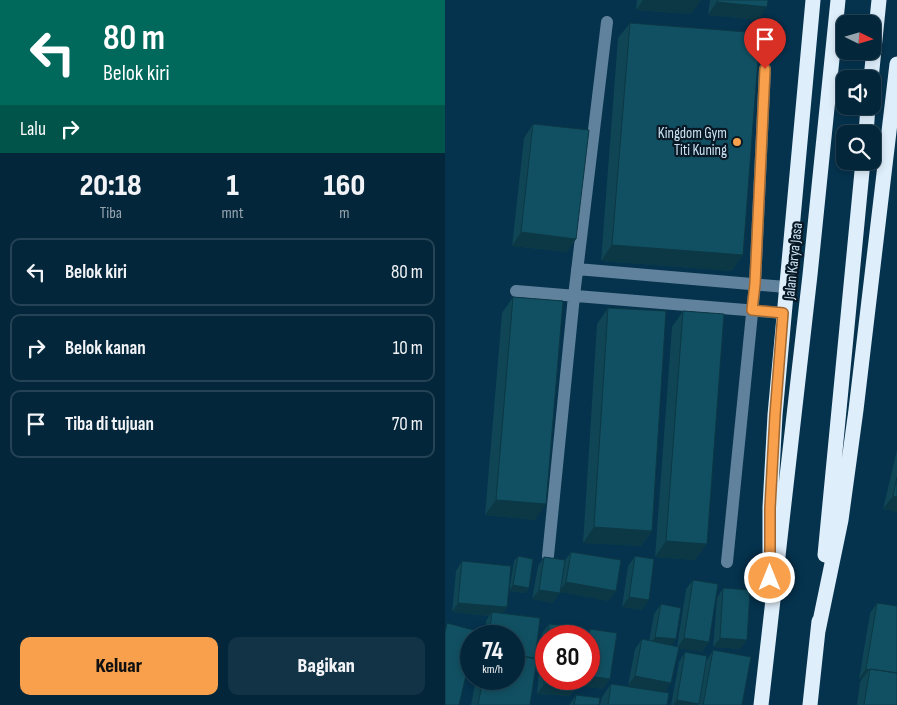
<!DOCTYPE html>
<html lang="id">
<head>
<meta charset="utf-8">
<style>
  :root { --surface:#04263a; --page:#123245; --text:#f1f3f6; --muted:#97a5af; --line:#254354; --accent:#f8a04c }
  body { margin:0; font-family:"Sofia Sans Condensed",sans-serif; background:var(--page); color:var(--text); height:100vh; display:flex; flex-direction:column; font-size:19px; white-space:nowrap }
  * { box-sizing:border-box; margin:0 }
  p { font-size:16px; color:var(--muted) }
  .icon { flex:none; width:28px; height:28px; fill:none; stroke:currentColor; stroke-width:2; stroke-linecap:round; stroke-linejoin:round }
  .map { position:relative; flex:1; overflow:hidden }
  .drawer { display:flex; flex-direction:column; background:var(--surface); width:445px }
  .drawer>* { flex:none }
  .banner { background:#00695c; color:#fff; overflow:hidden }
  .needle { width:32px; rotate:95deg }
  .buttons { position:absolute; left:391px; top:15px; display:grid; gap:10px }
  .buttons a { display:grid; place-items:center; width:45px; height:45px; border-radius:10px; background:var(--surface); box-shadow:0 2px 8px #0003,0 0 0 1px var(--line); font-size:25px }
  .speed { position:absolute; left:15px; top:625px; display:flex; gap:10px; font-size:25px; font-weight:700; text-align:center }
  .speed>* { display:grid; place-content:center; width:65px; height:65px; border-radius:50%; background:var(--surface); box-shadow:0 2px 8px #0003,0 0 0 1px var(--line); line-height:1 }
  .speed small { font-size:12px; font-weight:400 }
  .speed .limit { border:8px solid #d22; background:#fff; color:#111 }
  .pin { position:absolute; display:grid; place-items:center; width:42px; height:42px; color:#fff; margin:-51px -21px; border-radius:50% 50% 50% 0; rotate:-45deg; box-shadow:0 0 5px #0007 }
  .pin .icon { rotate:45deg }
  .me { position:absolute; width:55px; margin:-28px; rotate:0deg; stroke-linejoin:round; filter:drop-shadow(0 0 4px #0008) }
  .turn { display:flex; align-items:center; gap:18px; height:105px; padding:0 20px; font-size:22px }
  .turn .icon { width:65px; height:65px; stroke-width:2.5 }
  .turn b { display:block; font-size:35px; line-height:42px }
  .then { display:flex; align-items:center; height:48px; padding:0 20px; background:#0003; gap:10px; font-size:19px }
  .eta { display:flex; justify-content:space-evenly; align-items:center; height:85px; text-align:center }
  .eta b { font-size:30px; font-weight:800; line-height:35px }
  .cta { display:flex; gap:10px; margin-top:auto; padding:10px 20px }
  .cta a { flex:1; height:58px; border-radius:10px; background:var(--accent); color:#111; font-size:20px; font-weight:800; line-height:58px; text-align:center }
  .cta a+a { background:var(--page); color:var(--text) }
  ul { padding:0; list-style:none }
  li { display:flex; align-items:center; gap:15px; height:68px; margin:0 10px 8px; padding:0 10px; border:2px solid var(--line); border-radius:10px }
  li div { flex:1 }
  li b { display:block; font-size:19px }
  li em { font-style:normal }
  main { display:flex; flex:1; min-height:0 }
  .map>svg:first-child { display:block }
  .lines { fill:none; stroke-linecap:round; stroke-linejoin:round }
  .minor { stroke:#60829c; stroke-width:12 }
  .highway { stroke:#deeefb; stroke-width:15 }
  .wall { fill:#0f4554 }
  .shaded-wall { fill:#0c3845 }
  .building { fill:#115062; stroke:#0c3845 }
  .route-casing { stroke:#a16831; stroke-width:12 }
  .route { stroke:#f8a04c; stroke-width:9 }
  .poi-dot { fill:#f8a04c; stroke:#081925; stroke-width:2 }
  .labels { text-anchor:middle; stroke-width:4.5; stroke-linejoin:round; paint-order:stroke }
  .poi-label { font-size:15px; fill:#cbe1f2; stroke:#081925; text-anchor:end }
  .street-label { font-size:15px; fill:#cbe1f2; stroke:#081925 }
</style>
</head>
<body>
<main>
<section class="drawer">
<div class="banner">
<div class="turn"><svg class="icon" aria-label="left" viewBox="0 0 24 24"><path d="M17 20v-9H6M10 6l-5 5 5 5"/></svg><div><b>80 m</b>Belok kiri</div></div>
<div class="then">Lalu<svg class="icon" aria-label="right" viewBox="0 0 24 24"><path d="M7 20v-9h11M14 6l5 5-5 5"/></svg></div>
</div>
<div class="eta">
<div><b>20:18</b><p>Tiba</p></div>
<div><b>1</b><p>mnt</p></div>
<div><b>160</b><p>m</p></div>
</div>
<ul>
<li><svg class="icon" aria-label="left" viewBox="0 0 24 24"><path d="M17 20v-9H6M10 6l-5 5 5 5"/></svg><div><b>Belok kiri</b></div><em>80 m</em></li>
<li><svg class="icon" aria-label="right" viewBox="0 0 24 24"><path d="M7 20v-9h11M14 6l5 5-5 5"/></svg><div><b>Belok kanan</b></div><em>10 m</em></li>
<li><svg class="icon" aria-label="arrive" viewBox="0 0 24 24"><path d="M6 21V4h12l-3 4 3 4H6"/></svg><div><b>Tiba di tujuan</b></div><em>70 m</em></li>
</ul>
<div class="cta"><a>Keluar</a><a>Bagikan</a></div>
</section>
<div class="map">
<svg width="452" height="705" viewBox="0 0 452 705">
  <rect width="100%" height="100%" fill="#05324d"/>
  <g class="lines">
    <path class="minor" d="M132 269 341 287
      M71 291 338 313
      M103 556 129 296 162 22
      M282 562 310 284 320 69"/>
    <path class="highway" d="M426 79 434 0
      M421 134 423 106
      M380 555 418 161
      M325 557V507L330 415 368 0
      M373 631 396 520 411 410 452 64
      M316 705 365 275 393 0
      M365 705 374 621"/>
  </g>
  <path class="wall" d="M192 0H256L246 14 191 10Z
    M265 0H323L313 20 263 15Z
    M185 23 298 255 287 271 156 261 173 38Z
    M88 124 131 239 122 252 67 246 79 138Z
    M68 297 90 520 40 515 57 313Z
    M163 308 207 531 196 546 138 543 152 324Z
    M238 311 250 560 210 557 227 327Z
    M452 450V512L438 509Z
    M126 552 171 591 164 601 115 592 108 603 87 599 93 566 99 557 120 560Z
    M73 556 84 588 80 593 64 591 69 561Z
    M190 556 204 600 197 610 177 607 183 566Z
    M17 561 66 566 62 607 58 613 95 618 90 659H92L85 705H26L31 679H69V636H39L41 621 44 616 7 612 11 571Z
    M248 580 264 642 257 652 234 648 220 692 222 705H155L157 697 166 684 208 690 183 685 190 649 197 639 204 641 209 614 216 604 226 645 232 647 241 589Z
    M278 588 302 640 295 649 268 647 272 598Z
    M432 603 452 705H412L415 682 417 679H414L425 613Z
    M104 624 136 636H101V679L131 687 125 696 92 694 97 633Z
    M145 629 158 689 131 685 132 679H144V636H139Z
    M268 650 297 705H253L254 704 253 705H226L234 662 240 652 262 660Z
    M131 695 129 705H124Z"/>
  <path class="shaded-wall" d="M198 0H256L246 14 191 10Z
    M272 2 322 7 313 20 263 15Z
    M76 232 131 239 122 252 67 246Z
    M167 245 298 255 287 271 156 261Z
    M448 496 452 497V512L438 509Z
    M51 500 101 504 90 520 40 515Z
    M149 527 207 531 196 546 138 543Z
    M221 541 262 544 250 560 210 557Z
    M121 582 171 591 164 601 114 592Z
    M68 585 84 588 80 593 64 591Z
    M94 590 115 593 108 603 87 599Z
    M184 597 204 600 197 610 177 607Z
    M13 603 62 607 55 617 47 612 44 616 7 612Z
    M210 637 231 639 224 649 204 646Z
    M239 638 264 642 257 652 232 648Z
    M275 638 302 640 295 649 268 647Z
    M421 669 424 670 417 679H414Z
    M144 676 165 679 158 689 131 685 136 679H144Z
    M190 676 226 683 220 693 183 685Z
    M99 684 131 687 125 696 92 694Z
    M232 700 254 704 253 705H228Z"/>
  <path class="building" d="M273 0H323L322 7 272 2Z
    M185 23 315 33 298 255 167 245Z
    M88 124 144 130 131 239 76 232Z
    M68 297 118 301 101 504 51 500Z
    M163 308 221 311 207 531 149 527Z
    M238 311 279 314 262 544 221 541Z
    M452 477V497L448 496Z
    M126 552 176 560 171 591 121 582Z
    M73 556 88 559 84 588 68 585Z
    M190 556 209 559 204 600 184 597Z
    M99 557 120 560 115 593 94 590Z
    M17 561 66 566 62 607 13 603Z
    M248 580 273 584 264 642 239 638Z
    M278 588 305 590 302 640 275 638Z
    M432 603 452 606V673L425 669V670L421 669Z
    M216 604 236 608 231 639 210 637Z
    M47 612 95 618 90 658 69 655V636H44Z
    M2 623 32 631 31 636H26V654L14 705H0V633Z
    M104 624 137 627 136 636H103Z
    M145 629 172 633 165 679 144 676V636Z
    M197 639 234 647 226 683 190 676Z
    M268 650 306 657 297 705H258Z
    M240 652 262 656 254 704 232 700Z
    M101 653V679H132L131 687 99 684Z
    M69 655 92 659 85 705H33L38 679H69Z
    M425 669 452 673V705H419Z
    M166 684 224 693 222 705H163Z
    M131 695 155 698 154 705H129Z"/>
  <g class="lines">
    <defs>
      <path id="route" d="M320 69 310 284 307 310 338 313 330 415 325 508V578"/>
    </defs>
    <use href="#route" class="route-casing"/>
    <use href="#route" class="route"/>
  </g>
  <circle class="poi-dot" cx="292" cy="142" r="5"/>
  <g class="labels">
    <g class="poi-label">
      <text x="282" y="138">Kingdom Gym<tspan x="282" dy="17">Titi Kuning</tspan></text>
    </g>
    <g class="street-label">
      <text transform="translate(348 261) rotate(-84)" y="5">Jalan Karya Jasa</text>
    </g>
  </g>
</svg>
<div class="buttons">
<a><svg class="needle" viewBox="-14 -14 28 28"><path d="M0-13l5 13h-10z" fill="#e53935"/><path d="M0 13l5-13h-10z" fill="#97a5af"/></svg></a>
<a><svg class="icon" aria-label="sound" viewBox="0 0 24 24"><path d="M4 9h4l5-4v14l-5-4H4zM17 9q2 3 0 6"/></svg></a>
<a><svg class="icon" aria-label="search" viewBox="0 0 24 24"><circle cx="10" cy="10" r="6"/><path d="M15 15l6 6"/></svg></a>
</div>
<div class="speed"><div>74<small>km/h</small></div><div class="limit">80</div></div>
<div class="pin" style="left:320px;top:69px;background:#d93025"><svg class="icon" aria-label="arrive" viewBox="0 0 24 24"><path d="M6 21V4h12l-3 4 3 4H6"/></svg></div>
<svg class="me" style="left:325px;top:578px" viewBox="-20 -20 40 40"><circle r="17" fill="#f8a04c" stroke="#fff" stroke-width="3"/><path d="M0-11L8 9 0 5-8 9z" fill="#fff"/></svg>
</div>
</main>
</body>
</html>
